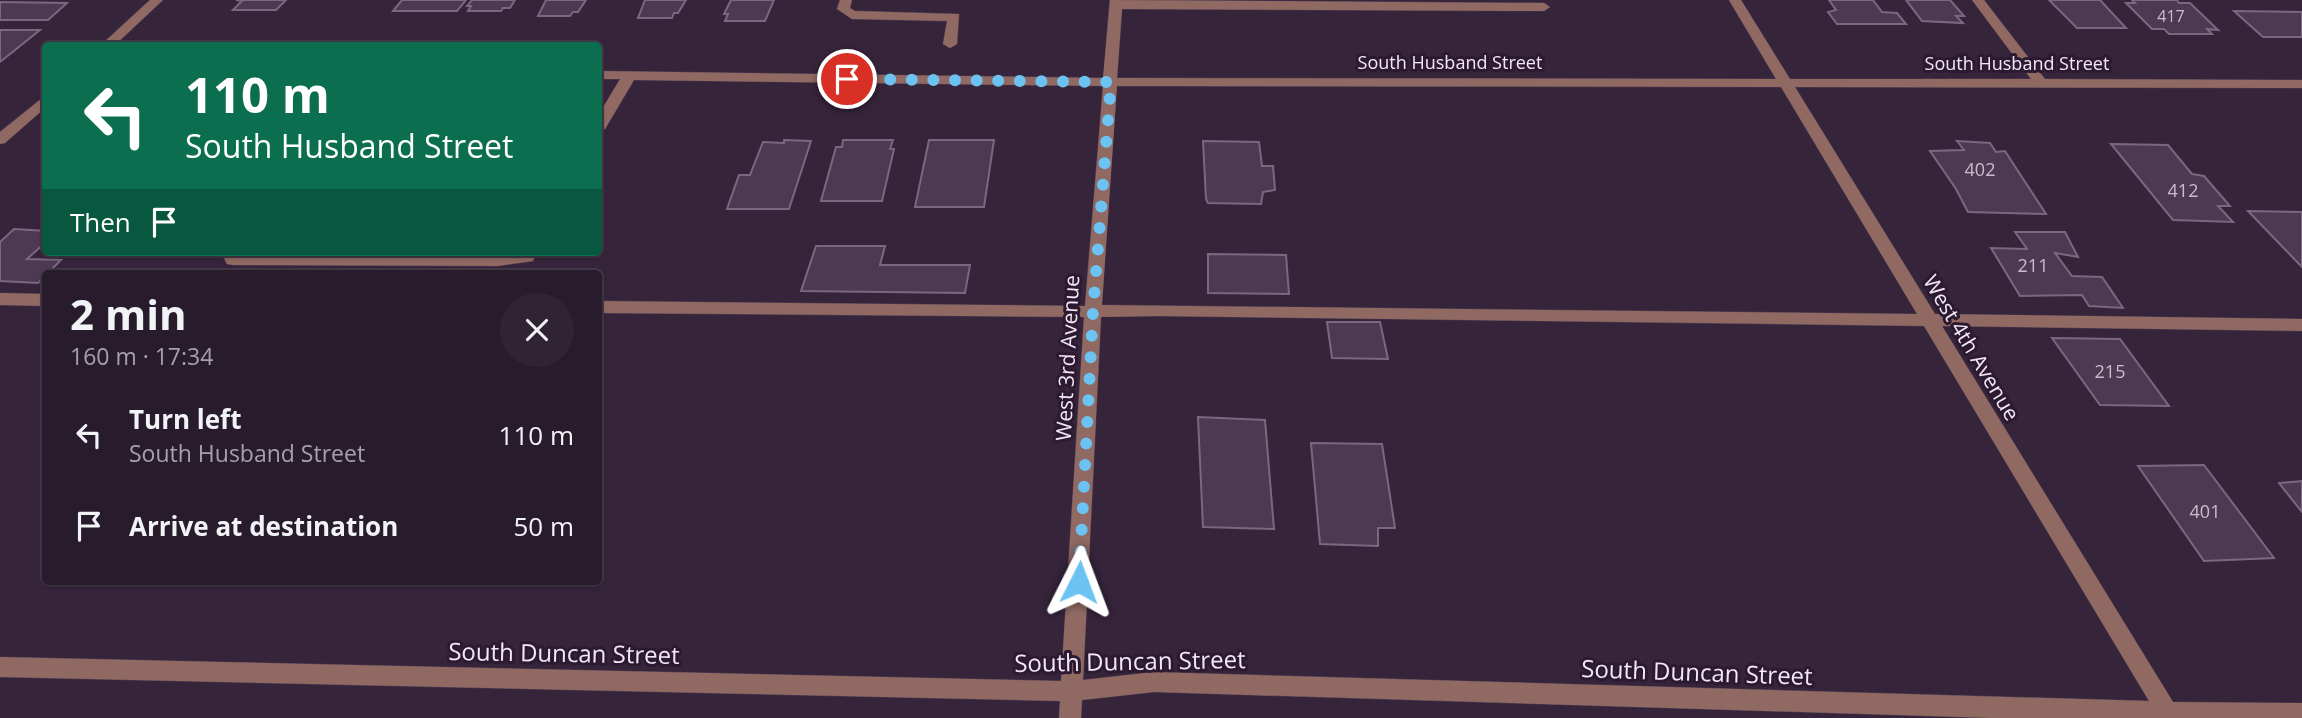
<!DOCTYPE html>
<html lang="en">
<head>
<meta charset="utf-8">
<style>
  :root { --surface:#281b2c; --page:#302434; --text:#f1f3f6; --muted:#a5a1a9; --line:#443948 }
  body { margin:0; font-family:"Open Sans",sans-serif; background:var(--page); color:var(--text); height:100vh; display:flex; flex-direction:column; font-size:26px; white-space:nowrap }
  * { box-sizing:border-box; margin:0 }
  p { font-size:23px; color:var(--muted) }
  .icon { flex:none; width:38px; height:38px; fill:none; stroke:currentColor; stroke-width:2; stroke-linecap:round; stroke-linejoin:round }
  .map { position:relative; flex:1; overflow:hidden }
  .panel { position:absolute; left:42px; top:270px; width:560px; height:315px; display:flex; flex-direction:column; background:var(--surface); border-radius:7px; box-shadow:0 2px 5px #0004,0 0 0 2px var(--line) }
  .panel>* { flex:none }
  .banner { position:absolute; left:42px; top:42px; width:560px; height:214px; border-radius:7px; box-shadow:0 2px 5px #0004,0 0 0 2px var(--line); background:#0b6e4f; color:#fff; overflow:hidden }
  .pin { position:absolute; display:grid; place-items:center; width:60px; height:60px; color:#fff; margin:-30px; border:4px solid #fff; border-radius:50%; box-shadow:0 2px 7px #0007 }
  .me { position:absolute; width:77px; margin:-38px; rotate:3deg; stroke-linejoin:round; filter:drop-shadow(0 0 5px #0008) }
  .turn { display:flex; align-items:center; gap:24px; height:147px; padding:0 28px; font-size:32px }
  .turn .icon { width:91px; height:91px; stroke-width:2.5 }
  .turn b { display:block; font-size:49px; line-height:60px }
  .then { display:flex; align-items:center; height:66px; padding:0 28px; background:#0003; gap:14px; font-size:26px }
  .round { display:grid; place-items:center; flex:none; width:74px; height:74px; border-radius:37px; background:var(--page) }
  .headline { display:flex; align-items:center; justify-content:space-between; height:119px; padding:0 28px }
  h1 { font-size:42px; font-weight:700; line-height:52px }
  ul { padding:0; list-style:none }
  li { display:flex; align-items:center; gap:21px; height:91px; padding:0 28px }
  li div { flex:1 }
  li b { display:block; font-size:26px }
  li em { font-style:normal }
  .map>svg:first-child { display:block }
  .building { fill:#4d3952; stroke:#7c6782; stroke-width:2 }
  .lines { fill:none; stroke-linecap:round; stroke-linejoin:round }
  .minor-casing { stroke:#503f55; stroke-width:1 }
  .minor { fill:#906a62; fill-rule:evenodd }
  .route { stroke:#6cc3f2; stroke-width:12; stroke-dasharray:0 21.6 }
  .labels { text-anchor:middle; stroke-width:6; stroke-linejoin:round; paint-order:stroke }
  .far-number-label { font-size:16px; fill:#cabccd }
  .far-street-label { font-size:18px; fill:#f3e7f6; stroke:#2c1a31 }
  .number-label { font-size:18px; fill:#cabccd }
  .street-label { font-size:21px; fill:#f3e7f6; stroke:#2c1a31 }
  .near-street-label { font-size:24px; fill:#f3e7f6; stroke:#2c1a31 }
</style>
</head>
<body>
<div class="map">
<svg width="2302" height="718" viewBox="0 0 2302 718">
  <rect width="100%" height="100%" fill="#36243b"/>
  <path class="building" d="M286 0 276 10H233L242 1 236 0Z
    M402 0H466L457 11H393Z
    M472 0H515L510 8H503L501 11H468L471 6H467Z
    M546 0H586L578 12H573L570 16H538Z
    M645 0H686L678 13H674L672 18H638Z
    M731 0H774L765 21H725L728 14H724Z
    M1829 0H1873L1882 12 1897 13 1906 24H1837L1828 12 1836 10Z
    M1906 0H1950L1964 16H1956L1963 23 1922 21Z
    M2049 0H2100L2126 28H2077Z
    M2132 0H2177L2179 3H2190L2218 30 2207 29 2212 34H2169L2164 29H2152L2126 3H2135Z
    M0 2 67 3 48 20H0Z
    M2234 11 2302 12V37H2263Z
    M0 30H40L0 62Z
    M784 140 811 141 789 209H727L739 175H750L763 142 784 143Z
    M843 140H893L890 149H894L882 201H821L836 147H842Z
    M929 140H994L984 207H915Z
    M1203 141 1259 142 1262 166H1273L1275 190 1263 192 1261 204 1208 203 1206 199Z
    M1957 141 1990 143 1996 152 2005 151 2046 214 1968 212 1956 189 1930 151 1964 150Z
    M2111 144 2168 145 2192 174 2204 176 2230 206H2218L2233 222 2173 220Z
    M2248 211 2302 212V267Z
    M14 229 46 231V242L27 259 61 260 38 283 0 281V242Z
    M2015 232H2065L2078 257 2055 253 2072 276 2102 277 2123 308 2089 306 2082 295 2020 296 1991 248 2027 249Z
    M816 246H885L880 265H970L965 293 801 291Z
    M1208 254 1286 255 1289 294 1208 293Z
    M1327 322H1380L1388 359 1332 358Z
    M2052 338 2120 339 2169 406 2100 405Z
    M1198 417 1265 420 1274 529 1203 527Z
    M1311 443 1382 444 1395 528H1378V546L1320 544Z
    M2204 465 2274 558 2204 561 2138 466Z
    M2302 481V512L2279 483Z"/>
  <g class="lines">
    <defs>
      <path id="minor" d="M150 0H163L114 46H100Z
        M840 0H852L850 8 855 11 959 14 957 44 950 48 943 44 947 21 852 19 837 9Z
        M1110 0 1544 3 1550 7 1544 11 1122 9 1117 78 1776 79 1729 0H1741L1790 79H2031L1972 0H1984L2045 79 2302 80V88L1795 87 1935 314 2302 319V331L1942 326 2173 702 2302 703V718H1992L1154 692 1082 700 1081 718H1059L1060 701 0 677V657L1061 681 1084 317 598 313V301L1085 306 1103 86 634 80 605 129 598 133V116L620 79H598V71L1103 78ZM1117 86 1781 87 1917 314 1102 305ZM1159 316 1924 326 2149 701 1154 672 1083 680 1101 317Z
        M46 95V107L5 143 0 144V132Z
        M221 252H237L238 255 498 256 537 252 533 261 498 266 233 265 227 264Z
        M0 293 46 294V306L0 305Z"/>
    </defs>
    <use href="#minor" class="minor-casing"/>
    <use href="#minor" class="minor"/>
  </g>
  <g class="lines">
    <path class="route" d="M847 79 1111 82 1093 311 1079 582"/>
  </g>
  <g class="labels">
    <g class="far-number-label">
      <text x="2171" y="22">417</text>
    </g>
    <g class="far-street-label">
      <text x="1450" y="69">South Husband Street</text>
      <text x="2017" y="70">South Husband Street</text>
    </g>
    <g class="number-label">
      <text x="1980" y="176">402</text>
      <text x="2183" y="197">412</text>
      <text x="2033" y="272">211</text>
      <text x="2110" y="378">215</text>
      <text x="2205" y="518">401</text>
    </g>
    <g class="street-label">
      <text transform="translate(1971 348) rotate(59)" y="7">West 4th Avenue</text>
      <text transform="translate(1068 358) rotate(-87)" y="7">West 3rd Avenue</text>
    </g>
    <g class="near-street-label">
      <text transform="translate(564 654) rotate(1)" y="8">South Duncan Street</text>
      <text transform="translate(1130 662) rotate(-1)" y="8">South Duncan Street</text>
      <text transform="translate(1697 673) rotate(2)" y="8">South Duncan Street</text>
    </g>
  </g>
</svg>
<div class="pin" style="left:847px;top:79px;background:#d93025"><svg class="icon" aria-label="arrive" viewBox="0 0 24 24"><path d="M6 21V4h12l-3 4 3 4H6"/></svg></div>
<svg class="me" style="left:1079px;top:582px" viewBox="-20 -20 40 40"><path d="M0-17L14 15 0 8-14 15z" fill="#6cc3f2" stroke="#fff" stroke-width="4"/></svg>
<div class="banner">
<div class="turn"><svg class="icon" aria-label="left" viewBox="0 0 24 24"><path d="M17 20v-9H6M10 6l-5 5 5 5"/></svg><div><b>110 m</b>South Husband Street</div></div>
<div class="then">Then<svg class="icon" aria-label="arrive" viewBox="0 0 24 24"><path d="M6 21V4h12l-3 4 3 4H6"/></svg></div>
</div>
<section class="panel">
<div class="headline"><div><h1>2 min</h1><p>160 m · 17:34</p></div><a class="round"><svg class="icon" aria-label="close" viewBox="0 0 24 24"><path d="M6 6l12 12M18 6L6 18"/></svg></a></div>
<ul>
<li><svg class="icon" aria-label="left" viewBox="0 0 24 24"><path d="M17 20v-9H6M10 6l-5 5 5 5"/></svg><div><b>Turn left</b><p>South Husband Street</p></div><em>110 m</em></li>
<li><svg class="icon" aria-label="arrive" viewBox="0 0 24 24"><path d="M6 21V4h12l-3 4 3 4H6"/></svg><div><b>Arrive at destination</b></div><em>50 m</em></li>
</ul>
</section>
</div>
</body>
</html>
